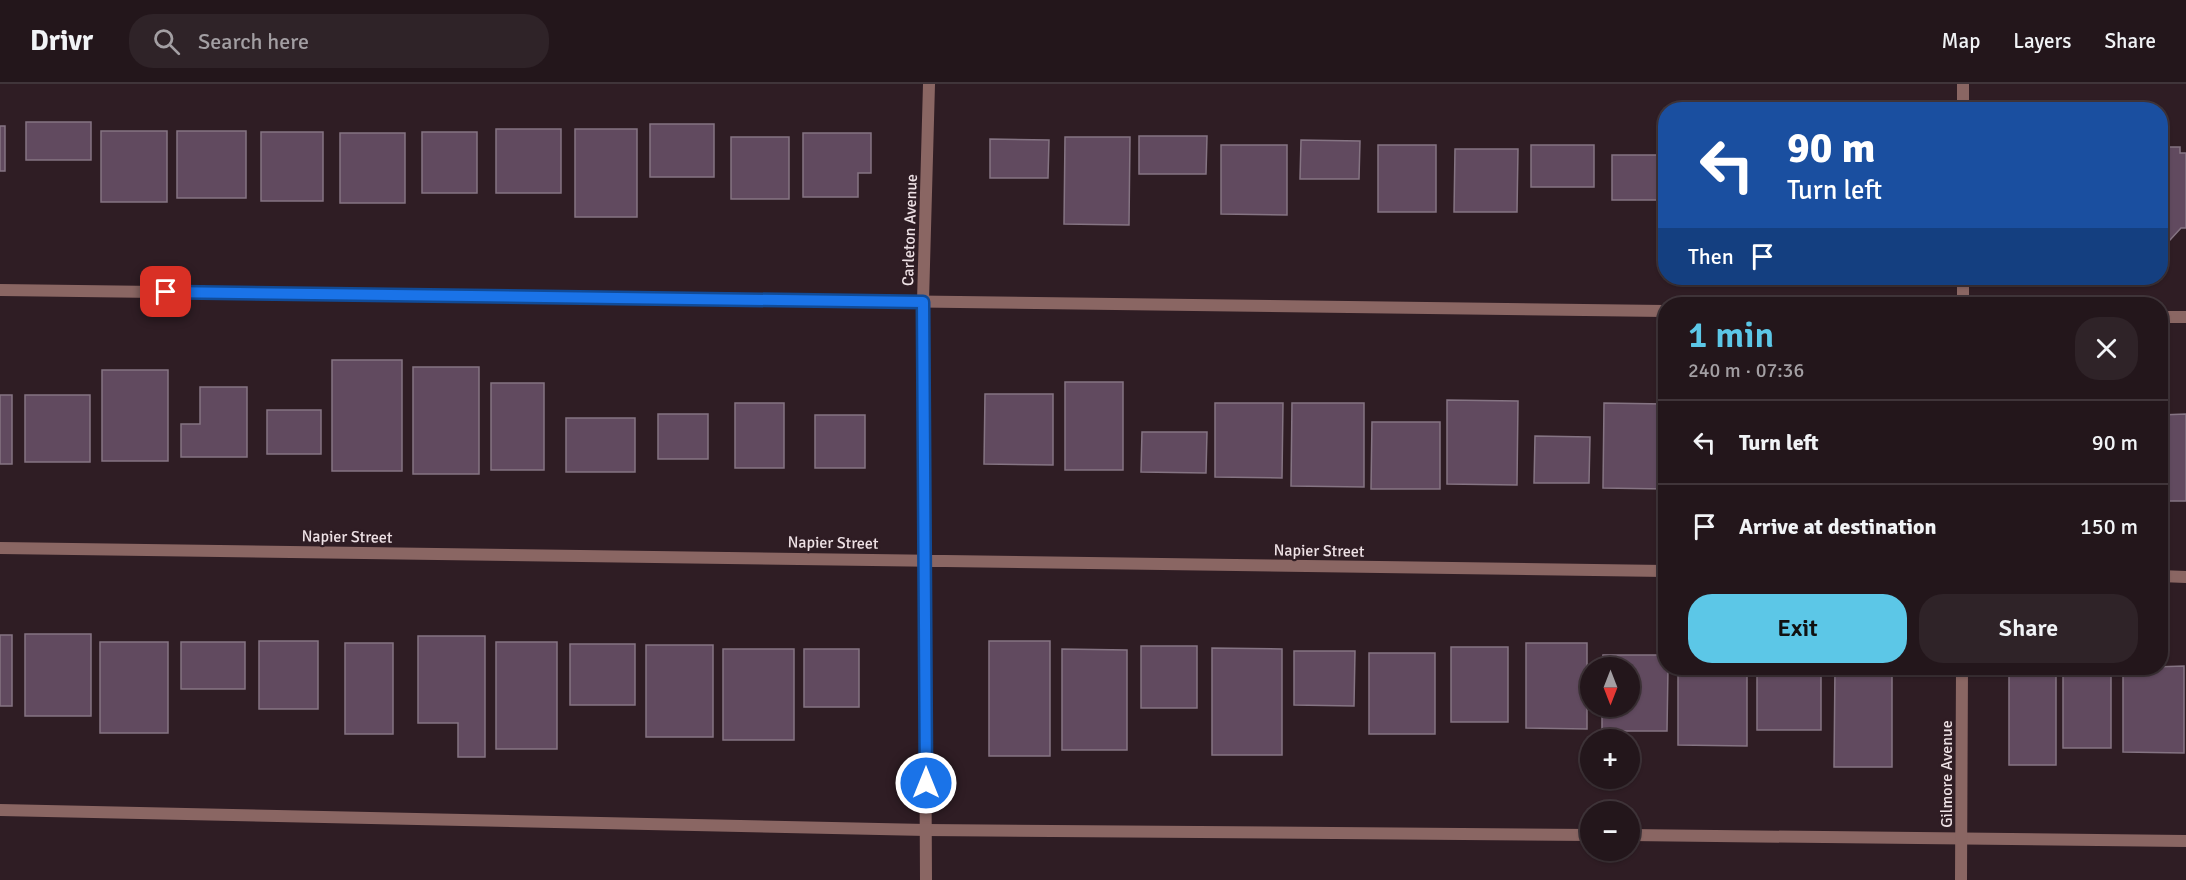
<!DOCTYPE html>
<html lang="en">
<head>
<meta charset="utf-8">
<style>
  :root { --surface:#23161b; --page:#2f2328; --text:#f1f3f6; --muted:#a39fa3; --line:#40353a; --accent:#5cc7e7 }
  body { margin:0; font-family:Signika,sans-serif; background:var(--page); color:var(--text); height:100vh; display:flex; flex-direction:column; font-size:22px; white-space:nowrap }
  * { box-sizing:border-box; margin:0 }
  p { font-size:20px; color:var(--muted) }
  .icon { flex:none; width:33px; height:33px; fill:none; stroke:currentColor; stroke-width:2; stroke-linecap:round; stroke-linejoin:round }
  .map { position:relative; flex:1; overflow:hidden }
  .details { position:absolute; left:1658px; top:213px; width:510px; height:378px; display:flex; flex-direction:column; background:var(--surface); border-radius:24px; box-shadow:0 2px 4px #0004,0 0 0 2px var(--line) }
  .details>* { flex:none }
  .top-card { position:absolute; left:1658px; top:18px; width:510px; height:183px; border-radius:24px; box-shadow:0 2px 4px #0004,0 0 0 2px var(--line); background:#1a4fa0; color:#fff; overflow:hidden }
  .needle { width:39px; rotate:180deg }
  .buttons { position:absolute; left:1580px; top:573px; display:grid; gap:12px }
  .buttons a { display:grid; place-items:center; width:60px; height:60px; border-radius:50%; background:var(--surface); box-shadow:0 2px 4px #0004,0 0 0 2px var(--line); font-size:30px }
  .pin { position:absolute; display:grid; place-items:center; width:51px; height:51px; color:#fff; margin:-26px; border-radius:12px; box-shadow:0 3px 9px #0006 }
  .me { position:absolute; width:66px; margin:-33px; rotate:0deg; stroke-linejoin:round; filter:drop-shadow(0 0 4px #0008) }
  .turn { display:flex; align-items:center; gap:21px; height:126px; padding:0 30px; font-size:27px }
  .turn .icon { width:78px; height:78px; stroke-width:2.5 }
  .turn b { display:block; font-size:42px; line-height:51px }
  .then { display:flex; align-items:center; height:57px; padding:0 30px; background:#0003; gap:12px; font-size:22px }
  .round { display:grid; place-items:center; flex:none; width:63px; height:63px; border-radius:24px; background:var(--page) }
  .overview { display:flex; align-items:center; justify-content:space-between; height:102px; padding:0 30px }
  h1 { font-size:36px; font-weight:600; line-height:45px; color:var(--accent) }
  .button { display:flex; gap:12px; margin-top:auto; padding:12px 30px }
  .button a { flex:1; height:69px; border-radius:24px; background:var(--accent); color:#111; font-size:24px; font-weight:600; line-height:69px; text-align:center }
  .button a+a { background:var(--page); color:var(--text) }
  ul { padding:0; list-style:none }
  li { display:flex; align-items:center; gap:18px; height:84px; padding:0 30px; border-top:2px solid var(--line) }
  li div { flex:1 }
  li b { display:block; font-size:22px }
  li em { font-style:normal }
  header { display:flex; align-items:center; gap:36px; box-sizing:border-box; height:84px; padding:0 30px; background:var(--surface); border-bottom:2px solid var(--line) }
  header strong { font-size:28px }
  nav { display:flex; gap:33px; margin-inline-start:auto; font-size:21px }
  .search { width:420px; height:54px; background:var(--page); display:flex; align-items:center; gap:15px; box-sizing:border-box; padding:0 21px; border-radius:24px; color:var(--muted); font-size:22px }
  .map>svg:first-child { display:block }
  .building { fill:#614a5f; stroke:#857483; stroke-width:1.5 }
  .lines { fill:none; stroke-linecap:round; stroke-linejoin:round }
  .service { stroke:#8a6663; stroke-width:12 }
  .minor { stroke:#8a6663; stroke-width:12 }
  .tertiary { stroke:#8a6663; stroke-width:12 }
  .route-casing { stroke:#114b97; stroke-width:15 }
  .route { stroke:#1a73e8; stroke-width:10 }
  .labels { text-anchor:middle; stroke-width:4.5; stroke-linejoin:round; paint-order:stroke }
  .street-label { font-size:16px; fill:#eee1e5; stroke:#2f1d24 }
</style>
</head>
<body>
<header>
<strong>Drivr</strong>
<div class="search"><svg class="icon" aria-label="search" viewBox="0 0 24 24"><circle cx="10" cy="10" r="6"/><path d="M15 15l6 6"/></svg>Search here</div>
<nav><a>Map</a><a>Layers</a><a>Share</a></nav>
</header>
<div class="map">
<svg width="2186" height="796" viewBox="0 0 2186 796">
  <rect width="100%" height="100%" fill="#2f1d24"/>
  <path class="building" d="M26 38H91V76H26Z
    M650 40H714V93H650Z
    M0 42H5V87H0Z
    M496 45H561V109H496Z
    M575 45H637V133H575Z
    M101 47H167V118H101Z
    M177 47H246V114H177Z
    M261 48H323V117H261Z
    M422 48H477V109H422Z
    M340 49H405V119H340Z
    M803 49H871V89H858V113H803Z
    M1139 52H1207L1206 90H1139Z
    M731 53H789V115H731Z
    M1065 53H1130L1129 141 1064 140Z
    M990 55 1049 56 1048 94H990Z
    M1301 56 1360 57 1359 95H1300Z
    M1221 61H1287V131L1221 130Z
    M1378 61H1436V128H1378Z
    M1531 61H1594V103H1531Z
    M2160 63H2180V69H2186V144H2181L2170 156H2160Z
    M1455 65H1518L1517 128H1454Z
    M1612 71H1665V116H1612Z
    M332 276H402V387H332Z
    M413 283H479V390H413Z
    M102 286H168V377H102Z
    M1065 298H1123V386H1065Z
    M491 299H544V386H491Z
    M200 303H247V373H181V340H200Z
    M985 310H1053V381L984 380Z
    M0 311H12V380H0Z
    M25 311H90V378H25Z
    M1447 316 1518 317 1517 401 1447 400Z
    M735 319H784V384H735Z
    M1215 319H1283L1282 394 1215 393Z
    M1292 319H1364V403L1291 402Z
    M1604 319 1665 320V405L1603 404Z
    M267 326H321V370H267Z
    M658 330H708V375H658Z
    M2186 330V417H2160V331Z
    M815 331H865V384H815Z
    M566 334H635V388H566Z
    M1372 338H1440V405H1371Z
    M1142 348H1207L1206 389 1141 388Z
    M1535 352 1590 353 1589 399H1534Z
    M25 550H91V632H25Z
    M0 551H12V622H0Z
    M418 552H485V673H458V639H418Z
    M259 557H318V625H259Z
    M989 557H1050V672H989Z
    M100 558H168V649H100Z
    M181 558H245V605H181Z
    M496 558H557V665H496Z
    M345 559H393V650H345Z
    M1526 559H1587V645L1526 644Z
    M570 560H635V621H570Z
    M646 561H713V653H646Z
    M1141 562H1197V624H1141Z
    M1451 563H1508V638H1451Z
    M1212 564 1282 565V671H1212Z
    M723 565H794V656H723Z
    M804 565H859V623H804Z
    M1062 565 1127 566V666H1062Z
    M1294 567H1355L1354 622 1294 621Z
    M1369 569H1435V650H1369Z
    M1603 571H1665V584H1668L1667 647H1602V622H1629V584H1602Z
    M2184 582V669L2123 668V584Z
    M1678 584H1747V662L1678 661Z
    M1757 584H1821V646H1757Z
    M1835 584H1892V683H1834Z
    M2009 584H2056V681H2009Z
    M2063 584H2111V664H2063Z"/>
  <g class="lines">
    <path class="service" d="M0 206 1665 227
      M2160 233H2186
      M0 726 926 746 1590 751
      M1629 751 2186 757"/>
    <path class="minor" d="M0 464 1665 487
      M2160 492 2186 493
      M926 796 923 217 929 0"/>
    <path class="tertiary" d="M1963 26V0
      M1963 220V194
      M1961 796 1962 584"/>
  </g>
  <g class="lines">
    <defs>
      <path id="route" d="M166 208 923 218 926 699"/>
    </defs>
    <use href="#route" class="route-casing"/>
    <use href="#route" class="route"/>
  </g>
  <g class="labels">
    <g class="street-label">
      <text transform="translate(909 146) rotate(-88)" y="6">Carleton Avenue</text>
      <text transform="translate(347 452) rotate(1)" y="6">Napier Street</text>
      <text transform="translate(833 458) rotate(1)" y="6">Napier Street</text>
      <text transform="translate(1319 466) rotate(1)" y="6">Napier Street</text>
      <text transform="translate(1946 690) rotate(-90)" y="6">Gilmore Avenue</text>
    </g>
  </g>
</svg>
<div class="buttons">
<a><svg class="needle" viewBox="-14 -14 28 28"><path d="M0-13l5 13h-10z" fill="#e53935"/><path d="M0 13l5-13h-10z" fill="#a39fa3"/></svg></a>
<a>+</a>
<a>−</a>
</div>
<div class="pin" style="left:166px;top:208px;background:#d93025"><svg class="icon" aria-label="arrive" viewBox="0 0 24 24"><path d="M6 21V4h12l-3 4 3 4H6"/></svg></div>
<svg class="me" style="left:926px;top:699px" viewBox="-20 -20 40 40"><circle r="17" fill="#1a73e8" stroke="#fff" stroke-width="3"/><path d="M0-11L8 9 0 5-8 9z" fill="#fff"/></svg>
<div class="top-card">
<div class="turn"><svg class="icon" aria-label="left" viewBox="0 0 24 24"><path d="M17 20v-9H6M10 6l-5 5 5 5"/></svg><div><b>90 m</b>Turn left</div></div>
<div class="then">Then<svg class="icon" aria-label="arrive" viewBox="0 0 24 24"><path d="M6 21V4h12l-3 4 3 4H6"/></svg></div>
</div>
<section class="details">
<div class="overview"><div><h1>1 min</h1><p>240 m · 07:36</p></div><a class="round"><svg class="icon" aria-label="close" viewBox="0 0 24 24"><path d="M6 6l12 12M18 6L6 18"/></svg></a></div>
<ul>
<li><svg class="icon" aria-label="left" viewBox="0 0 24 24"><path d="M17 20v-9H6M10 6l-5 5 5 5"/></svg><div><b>Turn left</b></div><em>90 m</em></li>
<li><svg class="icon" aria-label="arrive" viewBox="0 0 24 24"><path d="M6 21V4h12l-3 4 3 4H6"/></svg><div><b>Arrive at destination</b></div><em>150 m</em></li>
</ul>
<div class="button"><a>Exit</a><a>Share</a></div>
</section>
</div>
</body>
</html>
